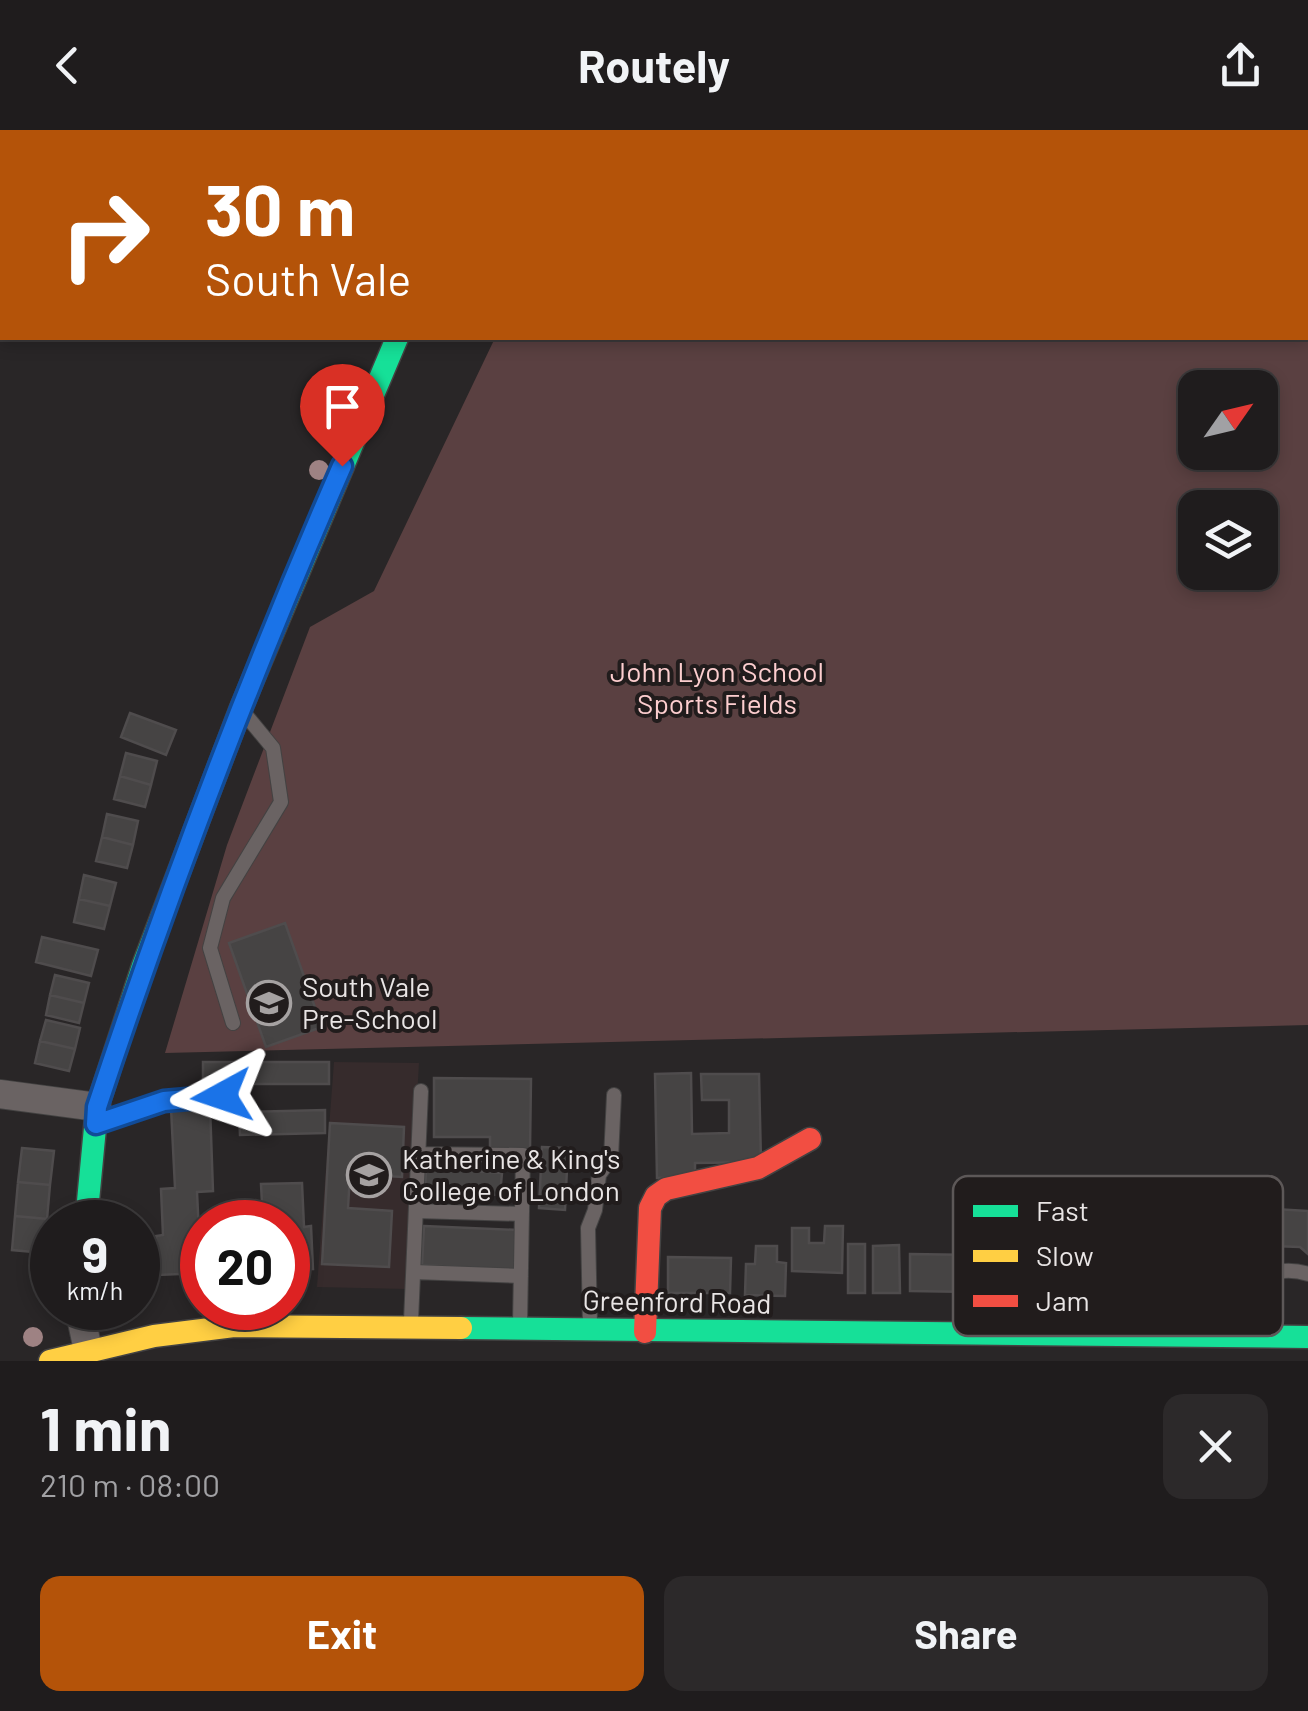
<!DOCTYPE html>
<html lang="en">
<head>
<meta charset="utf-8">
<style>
  :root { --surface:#1f1c1d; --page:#2c292a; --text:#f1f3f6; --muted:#a1a1a4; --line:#3c3a3b; --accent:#b45309 }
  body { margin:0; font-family:Barlow,sans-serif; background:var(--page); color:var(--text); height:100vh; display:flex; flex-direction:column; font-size:38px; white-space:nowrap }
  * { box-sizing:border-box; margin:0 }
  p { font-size:32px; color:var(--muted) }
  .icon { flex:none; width:55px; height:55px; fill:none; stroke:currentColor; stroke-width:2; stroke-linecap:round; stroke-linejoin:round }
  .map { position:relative; height:1231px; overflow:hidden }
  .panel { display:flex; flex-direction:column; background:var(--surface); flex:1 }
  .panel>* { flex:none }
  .guide { position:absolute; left:0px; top:0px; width:1310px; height:210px; box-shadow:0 5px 15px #0003,0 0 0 2px var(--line); background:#b45309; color:#fff; overflow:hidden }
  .needle { width:65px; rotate:56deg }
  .tools { position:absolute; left:1178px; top:240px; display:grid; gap:20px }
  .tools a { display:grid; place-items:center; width:100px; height:100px; border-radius:20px; background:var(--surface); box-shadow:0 5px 15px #0003,0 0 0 2px var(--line); font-size:50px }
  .speed { position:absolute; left:30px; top:1070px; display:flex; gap:20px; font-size:50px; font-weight:700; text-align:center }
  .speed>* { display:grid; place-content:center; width:130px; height:130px; border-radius:50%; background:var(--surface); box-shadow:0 5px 15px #0003,0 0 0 2px var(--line); line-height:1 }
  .speed small { font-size:25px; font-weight:400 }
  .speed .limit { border:15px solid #d22; background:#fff; color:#111 }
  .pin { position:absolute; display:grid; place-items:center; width:85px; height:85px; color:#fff; margin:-102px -42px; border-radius:50% 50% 50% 0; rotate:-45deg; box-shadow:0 0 10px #0007 }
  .pin .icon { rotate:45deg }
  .me { position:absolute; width:110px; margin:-55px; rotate:265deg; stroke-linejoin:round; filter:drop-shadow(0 0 8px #0008) }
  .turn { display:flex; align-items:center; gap:35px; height:210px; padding:0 40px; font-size:45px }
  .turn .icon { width:130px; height:130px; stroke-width:2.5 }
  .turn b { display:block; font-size:70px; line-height:85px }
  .round { display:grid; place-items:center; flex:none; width:105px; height:105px; border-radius:20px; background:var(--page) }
  .overview { display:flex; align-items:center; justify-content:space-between; height:170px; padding:0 40px }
  h1 { font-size:60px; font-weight:700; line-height:75px }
  .button { display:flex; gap:20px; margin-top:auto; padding:20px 40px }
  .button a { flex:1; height:115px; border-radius:20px; background:var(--accent); color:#fff; font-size:40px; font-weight:700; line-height:115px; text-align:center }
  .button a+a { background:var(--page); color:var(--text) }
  header { display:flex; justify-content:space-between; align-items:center; height:130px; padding:0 40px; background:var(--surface); font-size:45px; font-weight:700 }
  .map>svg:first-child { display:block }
  .built { fill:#362b2c }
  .green { fill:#5a4041; fill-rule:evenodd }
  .building { fill:#464444; stroke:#4f4c4d; stroke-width:2.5 }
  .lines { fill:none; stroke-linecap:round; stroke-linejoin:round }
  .lane-casing { stroke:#434242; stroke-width:16 }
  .street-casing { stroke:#434242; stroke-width:30 }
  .fast-casing { stroke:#434242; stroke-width:25 }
  .slow-casing { stroke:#434242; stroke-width:25 }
  .jam-casing { stroke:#434242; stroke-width:25 }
  .lane { stroke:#6a6363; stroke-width:14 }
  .street { stroke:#6a6363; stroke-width:28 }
  .fast { stroke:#16e098; stroke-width:22 }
  .slow { stroke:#ffcf43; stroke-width:22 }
  .jam { stroke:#f24e42; stroke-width:22 }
  .tree { fill:#9e8283 }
  .route-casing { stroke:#114b97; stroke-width:25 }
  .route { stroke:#1a73e8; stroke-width:18 }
  .labels { text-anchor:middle; stroke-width:8; stroke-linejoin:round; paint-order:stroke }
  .park-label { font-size:28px; fill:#fdcecf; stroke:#211c1c }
  .poi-label { font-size:28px; fill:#e9e5e5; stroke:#211c1c; text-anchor:start }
  .street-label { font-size:28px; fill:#e9e5e5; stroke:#211c1c }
  .key { fill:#211c1c; stroke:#5d5858; stroke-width:2.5 }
  .key-label { font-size:28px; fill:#e9e5e5 }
</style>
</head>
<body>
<header><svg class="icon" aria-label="back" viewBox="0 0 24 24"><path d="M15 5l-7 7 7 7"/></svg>Routely<svg class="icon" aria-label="share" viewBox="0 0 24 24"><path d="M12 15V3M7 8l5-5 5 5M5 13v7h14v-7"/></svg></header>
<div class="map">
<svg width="1308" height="1231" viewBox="0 0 1308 1231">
  <rect width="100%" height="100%" fill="#292627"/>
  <path class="built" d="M334 932 419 933 406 1159 317 1157Z"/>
  <path class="green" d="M762 0H1308V895L165 923 227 715 310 497 374 461 495 208H1308V2H757ZM1195 258H1260V322H1195ZM1195 378H1260V442H1195Z"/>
  <path class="building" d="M130 583 176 600 166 625 121 607Z
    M126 623 157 631 151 655 120 646Z
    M120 646 151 655 145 677 114 669Z
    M107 684 138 691 133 715 102 707Z
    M102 707 133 715 127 738 96 731Z
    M84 745 116 753 110 776 79 769Z
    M79 769 110 776 104 799 74 792Z
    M285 793 322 897 266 917 229 813Z
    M42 807 98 820 91 846 36 832Z
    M55 845 89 853 84 873 50 865Z
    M50 865 84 873 79 893 46 885Z
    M46 890 80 898 75 919 40 911Z
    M40 911 75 919 69 941 35 933Z
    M203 932H329V954H203Z
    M691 943 692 1004 729 1003V970H702L701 944H759L761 1032 695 1033V1047L657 1048 655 944Z
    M434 948 531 949 530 1020 490 1019V1007H434Z
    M210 976 213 1061 197 1062 199 1104H202V1143L158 1145 156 1106 163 1105 161 1059 175 1058 171 978Z
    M325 980V1003L240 1005 239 982Z
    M330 993 404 997 402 1047 350 1044 348 1078 392 1081 389 1137 322 1134Z
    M542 1017 568 1018 565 1080 539 1078Z
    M22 1018 54 1021 50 1055 18 1052Z
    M426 1038 502 1043 500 1065 425 1060Z
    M18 1052 50 1055 47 1089 15 1086Z
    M302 1053 304 1097 311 1096 313 1139 288 1140V1092H263L261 1054Z
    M1256 1078 1308 1081V1124L1300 1117 1273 1116 1261 1125 1260 1138 1229 1136 1231 1105 1254 1106Z
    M15 1086 47 1089 44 1123 12 1120Z
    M424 1096 518 1100 516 1140 422 1135Z
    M825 1096H843L842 1143 792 1141V1098H809V1113H824Z
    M848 1114H865V1163H848Z
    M899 1115 900 1163H873V1116Z
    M756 1116H777V1132L786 1133 785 1166 745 1165 746 1134H755Z
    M910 1124 974 1125 973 1162 910 1161Z
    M668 1127 731 1128 730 1163H668Z"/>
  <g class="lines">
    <defs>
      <path id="lane" d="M233 893 210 818 223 768 281 672 273 618 244 583
        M101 992 164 971 221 966
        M418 1024 523 1025 520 1194
        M416 1081 522 1084
        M414 1142 521 1146
        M1223 1162C1248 1149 1280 1134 1308 1144
        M411 1191 421 961
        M590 1195 588 1098 595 1080 599 1045 611 1028 614 965
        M1223 1201 1228 1077"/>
      <path id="street" d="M342 0 344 2
        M0 37 2 38
        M0 964 97 977
        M79 1178 88 1220"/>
      <path id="fast" d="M86 1092 97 977 143 836 241 578 397 208
        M461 1198 1308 1207"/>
      <path id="slow" d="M50 1231 154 1206 234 1196 461 1198"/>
      <path id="jam" d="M645 1202 650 1078 656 1066 666 1059 758 1038 810 1009"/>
    </defs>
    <use href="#lane" class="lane-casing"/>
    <use href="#street" class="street-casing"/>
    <use href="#fast" class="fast-casing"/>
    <use href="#slow" class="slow-casing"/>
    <use href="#jam" class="jam-casing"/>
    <use href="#lane" class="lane"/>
    <use href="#street" class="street"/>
    <use href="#fast" class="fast"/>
    <use href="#slow" class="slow"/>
    <use href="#jam" class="jam"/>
  </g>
  <g class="tree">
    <circle cx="319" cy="340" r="10"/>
    <circle cx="33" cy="1207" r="10"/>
  </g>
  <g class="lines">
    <defs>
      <path id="route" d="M222 966 164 971 96 994 97 977C169 760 250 546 342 336"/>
    </defs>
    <use href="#route" class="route-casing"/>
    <use href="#route" class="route"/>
  </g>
  <defs>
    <symbol id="school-ring" viewBox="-11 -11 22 22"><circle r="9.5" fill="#211c1c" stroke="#a6a2a2" stroke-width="1.5"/><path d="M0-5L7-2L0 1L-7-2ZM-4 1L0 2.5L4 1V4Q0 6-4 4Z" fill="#a6a2a2"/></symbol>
    <symbol id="university-ring" viewBox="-11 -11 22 22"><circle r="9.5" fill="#211c1c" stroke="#a6a2a2" stroke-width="1.5"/><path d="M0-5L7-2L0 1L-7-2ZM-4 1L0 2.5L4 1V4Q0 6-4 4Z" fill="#a6a2a2"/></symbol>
  </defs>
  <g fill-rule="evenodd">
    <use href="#school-ring" x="244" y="848" width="50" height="50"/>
    <use href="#university-ring" x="344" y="1020" width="50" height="50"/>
  </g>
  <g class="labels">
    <g class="park-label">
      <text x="717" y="552">John Lyon School<tspan x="717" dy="32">Sports Fields</tspan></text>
    </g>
    <g class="poi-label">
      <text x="302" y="867">South Vale<tspan x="302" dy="32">Pre-School</tspan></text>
      <text x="402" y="1039">Katherine &amp; King's<tspan x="402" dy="32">College of London</tspan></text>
    </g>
    <g class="street-label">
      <text transform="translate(677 1172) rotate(1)" y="10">Greenford Road</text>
    </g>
  </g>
  <rect x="953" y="1046" width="330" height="160" rx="15" class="key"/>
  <rect x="973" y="1075" width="45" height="12" fill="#16e098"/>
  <rect x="973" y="1120" width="45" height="12" fill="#ffcf43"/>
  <rect x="973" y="1165" width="45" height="12" fill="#f24e42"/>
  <g class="key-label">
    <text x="1036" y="1091">Fast</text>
    <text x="1036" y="1136">Slow</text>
    <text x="1036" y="1181">Jam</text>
  </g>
</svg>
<div class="tools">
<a><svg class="needle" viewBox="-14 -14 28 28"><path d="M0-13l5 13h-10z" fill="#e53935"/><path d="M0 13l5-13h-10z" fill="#a1a1a4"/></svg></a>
<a><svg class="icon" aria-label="layers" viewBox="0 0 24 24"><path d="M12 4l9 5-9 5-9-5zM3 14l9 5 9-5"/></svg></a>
</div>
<div class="speed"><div>9<small>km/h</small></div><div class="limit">20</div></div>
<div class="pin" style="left:342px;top:336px;background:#d93025"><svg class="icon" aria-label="arrive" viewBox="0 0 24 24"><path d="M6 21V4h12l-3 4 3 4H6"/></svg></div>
<svg class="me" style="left:222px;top:966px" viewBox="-20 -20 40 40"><path d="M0-17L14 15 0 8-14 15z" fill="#1a73e8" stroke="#fff" stroke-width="4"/></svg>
<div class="guide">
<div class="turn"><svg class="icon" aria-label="right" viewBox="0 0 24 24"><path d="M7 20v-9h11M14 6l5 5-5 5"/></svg><div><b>30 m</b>South Vale</div></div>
</div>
</div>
<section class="panel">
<div class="overview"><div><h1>1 min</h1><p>210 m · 08:00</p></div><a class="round"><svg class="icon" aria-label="close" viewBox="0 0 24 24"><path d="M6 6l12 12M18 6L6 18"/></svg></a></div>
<div class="button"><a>Exit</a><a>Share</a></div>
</section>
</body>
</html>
